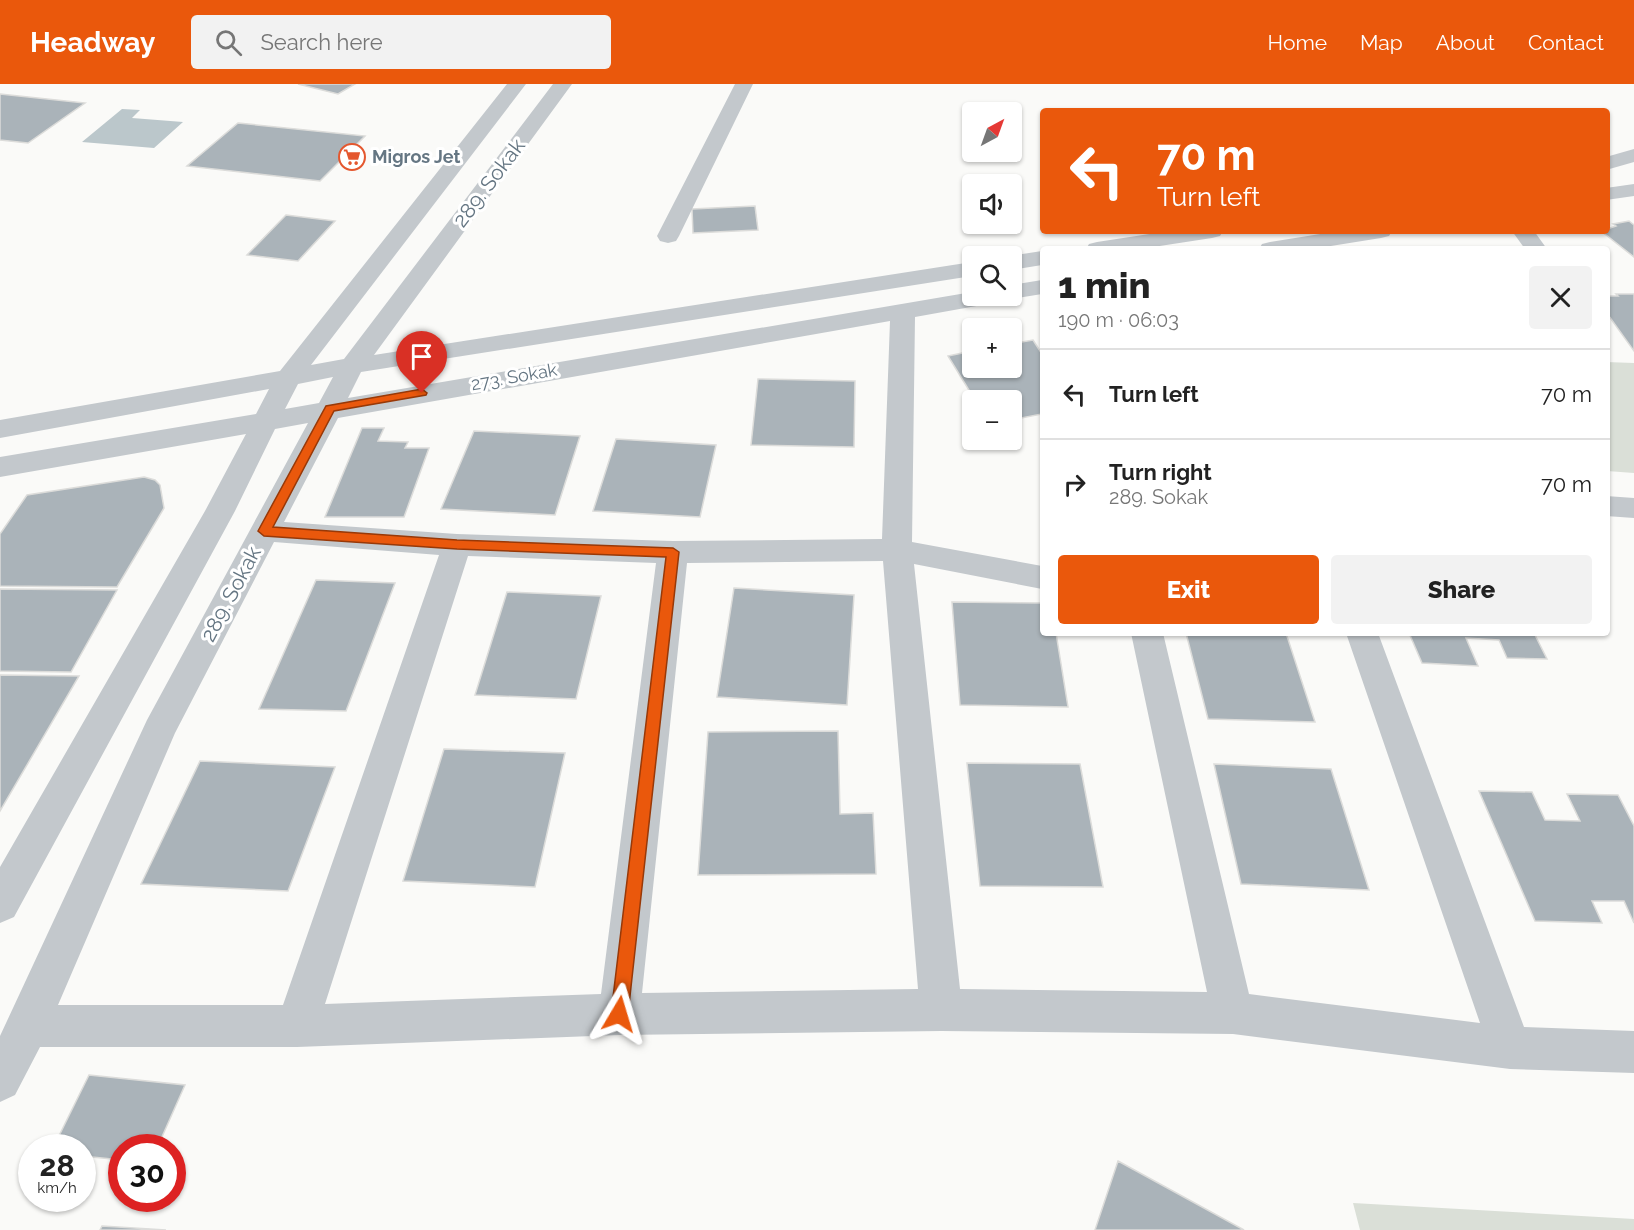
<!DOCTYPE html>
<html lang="en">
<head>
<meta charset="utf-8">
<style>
  :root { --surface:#fff; --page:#f2f2f2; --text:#222; --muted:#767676; --line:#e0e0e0; --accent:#ea580c }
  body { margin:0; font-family:Raleway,sans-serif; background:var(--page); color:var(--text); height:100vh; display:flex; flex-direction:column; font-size:22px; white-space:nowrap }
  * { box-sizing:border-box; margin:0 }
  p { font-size:20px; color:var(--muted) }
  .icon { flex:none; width:33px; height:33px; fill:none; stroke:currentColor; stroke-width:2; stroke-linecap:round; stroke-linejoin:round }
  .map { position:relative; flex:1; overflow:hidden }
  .drawer { position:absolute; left:1040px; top:162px; width:570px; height:390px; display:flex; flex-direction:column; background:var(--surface); border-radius:6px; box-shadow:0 2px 4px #0004 }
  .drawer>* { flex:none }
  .top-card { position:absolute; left:1040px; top:24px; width:570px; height:126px; border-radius:6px; box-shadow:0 2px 4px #0004; background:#ea580c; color:#fff; overflow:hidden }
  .needle { width:39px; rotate:41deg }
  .tools { position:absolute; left:962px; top:18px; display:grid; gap:12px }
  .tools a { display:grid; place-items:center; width:60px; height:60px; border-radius:6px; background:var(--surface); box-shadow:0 2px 4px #0004; font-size:30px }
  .speed { position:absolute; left:18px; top:1050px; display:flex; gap:12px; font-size:30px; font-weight:700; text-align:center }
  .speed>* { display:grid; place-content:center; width:78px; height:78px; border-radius:50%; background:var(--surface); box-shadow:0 2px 4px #0004; line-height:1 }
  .speed small { font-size:15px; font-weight:400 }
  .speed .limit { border:9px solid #d22; background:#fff; color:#111 }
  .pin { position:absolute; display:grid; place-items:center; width:51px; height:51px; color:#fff; margin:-62px -26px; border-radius:50% 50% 50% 0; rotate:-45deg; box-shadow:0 0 6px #0007 }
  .pin .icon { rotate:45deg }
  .me { position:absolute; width:66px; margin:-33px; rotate:7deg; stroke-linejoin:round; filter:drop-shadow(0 0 4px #0008) }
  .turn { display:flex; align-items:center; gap:21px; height:126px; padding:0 18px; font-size:27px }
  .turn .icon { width:78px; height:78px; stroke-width:2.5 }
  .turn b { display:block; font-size:42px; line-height:51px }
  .round { display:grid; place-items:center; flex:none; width:63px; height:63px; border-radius:6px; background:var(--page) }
  .headline { display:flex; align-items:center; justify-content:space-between; height:102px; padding:0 18px }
  h1 { font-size:36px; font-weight:800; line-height:45px }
  .button { display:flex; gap:12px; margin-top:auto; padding:12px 18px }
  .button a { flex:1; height:69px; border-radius:6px; background:var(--accent); color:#fff; font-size:24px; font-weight:800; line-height:69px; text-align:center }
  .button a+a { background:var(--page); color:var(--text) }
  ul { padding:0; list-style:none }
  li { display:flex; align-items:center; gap:18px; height:90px; padding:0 18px; border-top:2px solid var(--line) }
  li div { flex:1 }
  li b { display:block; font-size:22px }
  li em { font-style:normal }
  header { display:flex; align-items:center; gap:36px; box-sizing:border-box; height:84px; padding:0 30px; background:var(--accent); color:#fff }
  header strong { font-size:28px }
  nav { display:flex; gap:33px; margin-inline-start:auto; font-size:21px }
  .search { width:420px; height:54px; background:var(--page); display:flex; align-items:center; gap:15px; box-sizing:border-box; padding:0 21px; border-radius:6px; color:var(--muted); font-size:22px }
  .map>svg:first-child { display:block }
  .green { fill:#dadfd7 }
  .water { fill:#bbc7cb }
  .building { fill:#aab3b9; stroke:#dcdcda; stroke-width:1.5 }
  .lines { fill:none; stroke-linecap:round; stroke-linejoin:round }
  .minor { fill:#c3c8cc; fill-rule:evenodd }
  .route { fill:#ea580c; stroke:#983908; stroke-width:1.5 }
  .labels { text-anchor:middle; stroke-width:6; stroke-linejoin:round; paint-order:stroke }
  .far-poi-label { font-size:18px; font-weight:bold; fill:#657683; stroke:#fff; text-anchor:start }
  .far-street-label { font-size:18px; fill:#657683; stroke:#fff }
  .street-label { font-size:21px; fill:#657683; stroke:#fff }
</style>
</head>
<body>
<header>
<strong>Headway</strong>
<div class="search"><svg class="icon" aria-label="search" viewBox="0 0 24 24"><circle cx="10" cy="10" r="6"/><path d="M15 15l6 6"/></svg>Search here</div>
<nav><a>Home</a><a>Map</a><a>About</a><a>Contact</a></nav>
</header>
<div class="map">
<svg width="1634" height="1146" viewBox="0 0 1634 1146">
  <rect width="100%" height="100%" fill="#fafaf8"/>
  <path class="green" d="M1606 278 1634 279V389L1607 387Z
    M1353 1119 1634 1135V1146H1360Z"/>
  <path class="water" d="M122 25 140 26 132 34 183 38 154 64 82 58Z"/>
  <path class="building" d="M298 0H355L338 10Z
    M0 10 85 19 28 59 0 56Z
    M238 39 365 52 320 97 187 82Z
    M755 122 758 146 693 149 692 125Z
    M286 131 335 137 298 177 247 171Z
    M1629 137 1634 141V173L1601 147 1616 142 1613 140Z
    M1616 210H1634V267L1606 228V212H1618Z
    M1033 256 1042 270V330L1011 336V316H975L948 272 972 267V284H1011V260Z
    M758 295 855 297 854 363 751 361Z
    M362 344H384L378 357 408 358 405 364H429L404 433H325Z
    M474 347 580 352 555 431 441 425Z
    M616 355 716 361 700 433 593 427Z
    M144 393 155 396 160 401 164 424 117 503 0 502V450L27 411Z
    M316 496 395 499 346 627 259 625Z
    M734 504 854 511 847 621 717 613Z
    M0 505 117 506 71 588 0 587Z
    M507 508 601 512 576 615 475 611Z
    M952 518 1042 519V549H1056L1068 623 960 621Z
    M1186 549H1286L1315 638 1208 635Z
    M1409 549H1534L1547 575 1507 574 1499 556 1466 554 1478 582 1422 579Z
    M0 591 79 592 0 727Z
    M838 647 840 730 873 729 876 790 698 791 708 648Z
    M444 665 565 669 535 803 403 797Z
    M200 677 335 683 288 807 141 800Z
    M967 679 1080 680 1103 803 980 802Z
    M1214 680 1331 685 1369 806 1241 800Z
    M1479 707 1532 708 1545 736 1580 737 1567 710 1618 711 1634 742V839L1624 817H1592L1602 839 1535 837Z
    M89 991 185 1001 157 1064H122V1076L82 1072V1064H53Z
    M1118 1077 1244 1146H1095Z
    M102 1142 166 1146H100Z"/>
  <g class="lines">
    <path class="minor" d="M507 0H526L311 281 344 275 553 0H572L374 271 972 178V192L361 288 348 314 972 208V212H1011V201L1042 196V210L1011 215 1004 213 1001 217 993 219 915 233 912 458 1042 482V505L914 480 960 905 1207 908 1131 549H1163L1249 910 1480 939 1346 549H1378L1524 943 1634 947V989L1510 985 1233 950 941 947 619 951 297 963H40L15 1011 0 1018V952L147 636 308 339 275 345 235 427 14 833 0 839V783L205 427 246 350 0 393V373L256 330 269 305 0 354V336L280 287ZM890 237 882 455 673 457 457 450 284 438 338 334ZM333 293 319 319 285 325 298 300ZM274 458 439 471 283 921H58L175 649ZM468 472 656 479 601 910 325 920ZM883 477 918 905 642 909 687 479Z
      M735 0H753L679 152 676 157 668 159 660 157 657 152Z
      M1634 65V78L1606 86V73Z
      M1634 100V112L1606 116V104Z
      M1169 147H1223L1220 152 1212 154 1140 165H1086L1089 160 1097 158Z
      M1339 147H1392L1389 152 1381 154 1312 165H1259L1262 160 1270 158Z
      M1512 147H1534L1547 165H1525Z
      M1042 167V181L1011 186 1009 172Z
      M1606 412 1634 414V434L1606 432Z"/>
  </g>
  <path class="route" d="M422 305 427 309 426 311 334 327 273 443 457 456 673 464 679 468 628 930 625 936 619 939 613 936 611 930 666 473 457 465 264 452 258 447 326 322Z"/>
  <defs>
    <symbol id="supermarket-ring" viewBox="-11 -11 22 22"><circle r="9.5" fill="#fff" stroke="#e4572e" stroke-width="1.5"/><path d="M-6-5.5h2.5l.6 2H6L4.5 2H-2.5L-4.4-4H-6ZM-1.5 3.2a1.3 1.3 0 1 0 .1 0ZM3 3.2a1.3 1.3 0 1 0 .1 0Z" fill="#e4572e"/></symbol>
  </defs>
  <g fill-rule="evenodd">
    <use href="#supermarket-ring" x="337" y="58" width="30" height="30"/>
  </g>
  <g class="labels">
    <g class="far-poi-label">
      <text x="372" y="79">Migros Jet</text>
    </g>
    <g class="far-street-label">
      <text transform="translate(514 293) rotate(-10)" y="6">273. Sokak</text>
    </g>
    <g class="street-label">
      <text transform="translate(489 99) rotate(-53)" y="7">289. Sokak</text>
      <text transform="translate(231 510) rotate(-62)" y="7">289. Sokak</text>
    </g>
  </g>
</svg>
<div class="tools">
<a><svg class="needle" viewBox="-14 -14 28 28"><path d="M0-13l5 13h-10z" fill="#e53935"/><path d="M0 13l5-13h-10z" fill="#767676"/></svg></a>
<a><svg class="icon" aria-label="sound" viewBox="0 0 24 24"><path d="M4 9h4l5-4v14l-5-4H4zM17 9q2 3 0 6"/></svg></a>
<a><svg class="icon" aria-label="search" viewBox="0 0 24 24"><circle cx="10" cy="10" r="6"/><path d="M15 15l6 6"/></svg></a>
<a>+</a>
<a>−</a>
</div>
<div class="speed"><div>28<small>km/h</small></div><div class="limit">30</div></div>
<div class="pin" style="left:422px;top:309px;background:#d93025"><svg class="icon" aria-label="arrive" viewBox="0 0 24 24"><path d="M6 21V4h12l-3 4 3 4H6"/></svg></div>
<svg class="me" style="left:619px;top:930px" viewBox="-20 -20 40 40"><path d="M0-17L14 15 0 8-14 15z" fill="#ea580c" stroke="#fff" stroke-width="4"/></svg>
<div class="top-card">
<div class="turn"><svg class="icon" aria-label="left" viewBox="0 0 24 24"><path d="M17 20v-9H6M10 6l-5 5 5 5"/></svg><div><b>70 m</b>Turn left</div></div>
</div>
<section class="drawer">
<div class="headline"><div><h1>1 min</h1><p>190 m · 06:03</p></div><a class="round"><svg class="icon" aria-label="close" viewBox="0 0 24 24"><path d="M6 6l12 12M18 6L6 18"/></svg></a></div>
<ul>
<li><svg class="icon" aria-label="left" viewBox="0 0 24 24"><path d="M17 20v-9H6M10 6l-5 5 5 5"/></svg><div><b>Turn left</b></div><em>70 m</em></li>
<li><svg class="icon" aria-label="right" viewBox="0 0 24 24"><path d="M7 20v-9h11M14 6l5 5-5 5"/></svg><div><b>Turn right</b><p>289. Sokak</p></div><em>70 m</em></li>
</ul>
<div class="button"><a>Exit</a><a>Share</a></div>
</section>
</div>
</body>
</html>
